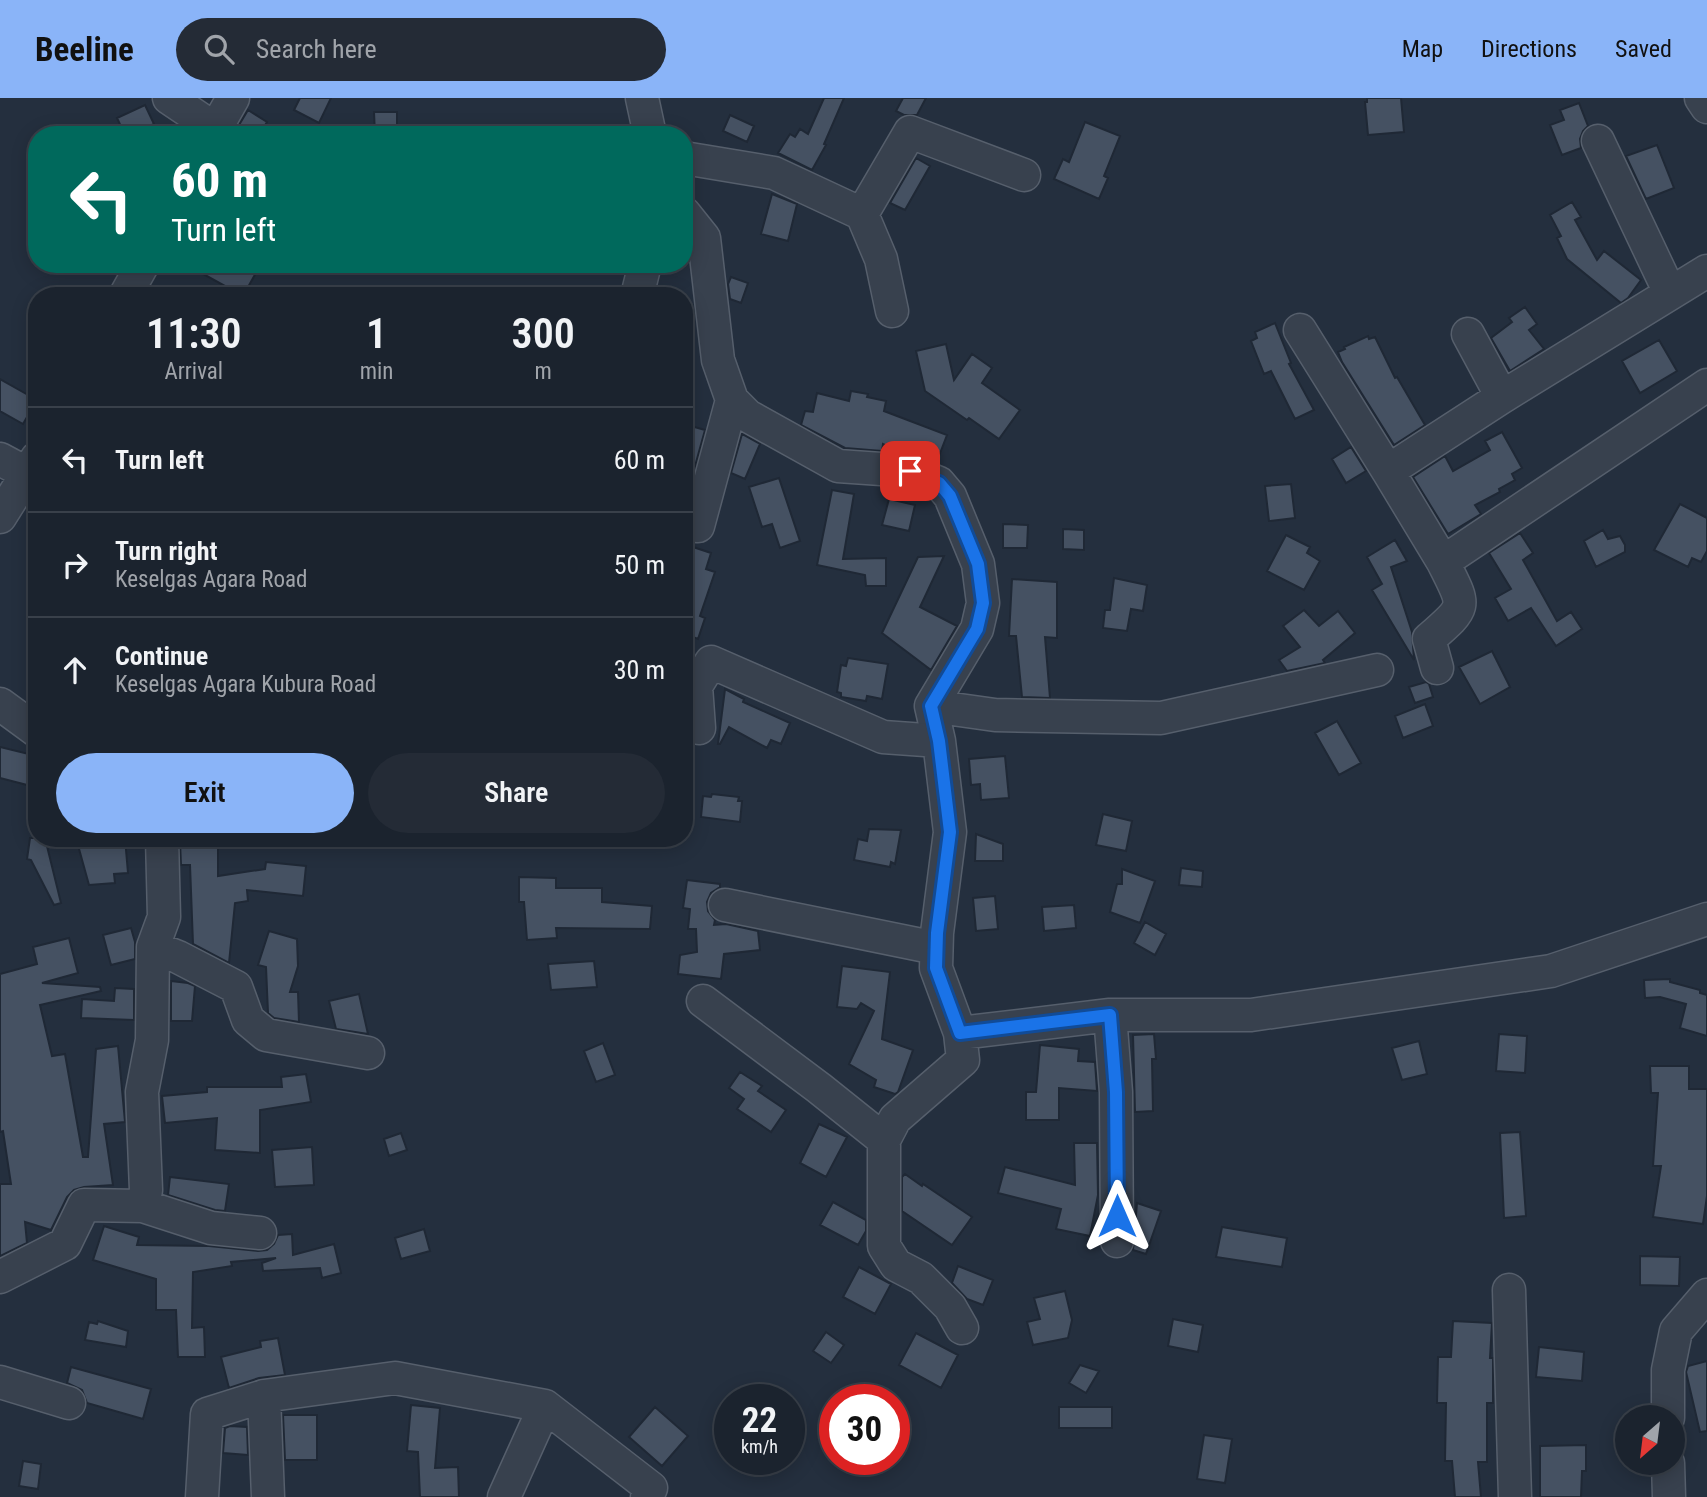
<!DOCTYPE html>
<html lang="en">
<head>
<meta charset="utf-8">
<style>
  :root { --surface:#1b232e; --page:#242b36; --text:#f1f3f6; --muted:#a0a4aa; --line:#39404a; --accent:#8ab4f8 }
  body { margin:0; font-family:"Roboto Condensed",sans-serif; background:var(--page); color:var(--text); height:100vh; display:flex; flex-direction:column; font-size:26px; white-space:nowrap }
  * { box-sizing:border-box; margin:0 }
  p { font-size:23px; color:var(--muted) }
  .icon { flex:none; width:38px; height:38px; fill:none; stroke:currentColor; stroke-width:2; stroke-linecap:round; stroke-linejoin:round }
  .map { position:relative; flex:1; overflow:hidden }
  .panel { position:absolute; left:28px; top:189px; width:665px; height:560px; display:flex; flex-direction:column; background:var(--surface); border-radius:28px; box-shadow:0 4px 18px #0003,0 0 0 2px var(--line) }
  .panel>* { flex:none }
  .banner { position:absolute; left:28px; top:28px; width:665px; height:147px; border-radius:28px; box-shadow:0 4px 18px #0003,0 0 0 2px var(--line); background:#00695c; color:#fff; overflow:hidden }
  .needle { width:46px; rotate:208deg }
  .fabs { position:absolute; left:1615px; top:1307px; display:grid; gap:14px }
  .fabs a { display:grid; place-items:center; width:70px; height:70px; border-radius:50%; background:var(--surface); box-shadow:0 4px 18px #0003,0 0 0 2px var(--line); font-size:35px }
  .speed { position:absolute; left:714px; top:1286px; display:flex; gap:14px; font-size:35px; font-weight:700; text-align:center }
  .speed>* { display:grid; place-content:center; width:91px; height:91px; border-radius:50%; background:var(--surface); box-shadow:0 4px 18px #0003,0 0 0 2px var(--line); line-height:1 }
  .speed small { font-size:18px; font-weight:400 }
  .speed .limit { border:10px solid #d22; background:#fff; color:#111 }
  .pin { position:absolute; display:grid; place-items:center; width:60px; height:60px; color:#fff; margin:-30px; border-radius:14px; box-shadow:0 4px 10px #0006 }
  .me { position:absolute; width:77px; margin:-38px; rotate:0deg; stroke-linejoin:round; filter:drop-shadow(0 0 5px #0008) }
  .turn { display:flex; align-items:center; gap:24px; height:147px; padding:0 28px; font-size:32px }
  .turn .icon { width:91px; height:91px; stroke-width:2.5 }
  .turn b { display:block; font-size:49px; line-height:60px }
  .eta { display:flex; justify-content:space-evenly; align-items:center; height:119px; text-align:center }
  .eta b { font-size:42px; font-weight:600; line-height:49px }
  .primary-button { display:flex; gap:14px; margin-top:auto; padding:14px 28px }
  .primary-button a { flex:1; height:80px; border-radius:42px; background:var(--accent); color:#111; font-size:28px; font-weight:600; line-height:80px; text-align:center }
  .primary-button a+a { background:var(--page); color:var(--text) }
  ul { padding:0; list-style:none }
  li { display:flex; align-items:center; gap:21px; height:105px; padding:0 28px; border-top:2px solid var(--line) }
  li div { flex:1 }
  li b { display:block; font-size:26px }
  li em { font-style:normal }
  header { display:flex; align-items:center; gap:42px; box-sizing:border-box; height:98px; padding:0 35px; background:var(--accent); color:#111 }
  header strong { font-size:33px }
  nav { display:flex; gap:38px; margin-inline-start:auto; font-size:24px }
  .search { width:490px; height:63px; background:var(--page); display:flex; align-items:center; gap:18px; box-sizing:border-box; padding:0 24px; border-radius:38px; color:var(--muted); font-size:26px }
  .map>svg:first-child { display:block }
  .building { fill:#455162; stroke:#1f2835; stroke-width:2 }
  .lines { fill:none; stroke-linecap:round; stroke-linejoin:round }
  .minor-casing { stroke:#565f6c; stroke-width:35 }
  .minor { stroke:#38414e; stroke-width:32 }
  .route-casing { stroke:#114b97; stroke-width:18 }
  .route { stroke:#1a73e8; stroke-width:12 }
</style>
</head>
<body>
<header>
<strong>Beeline</strong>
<div class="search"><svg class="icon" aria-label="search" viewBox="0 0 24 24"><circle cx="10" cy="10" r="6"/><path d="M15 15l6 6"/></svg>Search here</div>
<nav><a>Map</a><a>Directions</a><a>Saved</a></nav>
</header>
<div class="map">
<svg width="1707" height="1399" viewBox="0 0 1707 1399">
  <rect width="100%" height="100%" fill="#242f3e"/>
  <path class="building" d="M300 0H331L319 25 294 12Z
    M824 0H844L824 46 826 47 812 72 778 55 790 36 795 39 800 31 808 36Z
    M903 0H926L917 17H904L896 13Z
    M1367 0H1401L1404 34 1368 37 1365 4H1367Z
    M1579 5 1588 28 1583 33 1580 41 1581 50 1562 57 1550 27 1564 22 1560 12Z
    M145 7 154 26 132 37H125L117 20Z
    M248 12 267 24 259 37H233Z
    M374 14H397V37H375Z
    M730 17 754 28 747 44 723 33Z
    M1085 24 1120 38 1104 78 1108 80 1099 101 1054 81 1063 61 1069 64Z
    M1657 47 1674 90 1646 101 1626 58Z
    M916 60 930 68 905 112 890 105Z
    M772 96 797 106 788 143 761 136Z
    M1572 104 1581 119 1575 122 1597 162 1604 153 1641 182 1628 200 1621 205 1567 161 1557 140 1561 138 1550 117Z
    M185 166H261L243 198Z
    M731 179 748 185 741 205 730 201 728 186Z
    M1525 209 1537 226 1529 232 1544 251 1510 273 1491 240 1512 224 1509 220Z
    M1275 225 1291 265 1289 266 1314 312 1295 321 1271 273 1264 276 1251 243 1257 240 1255 234Z
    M1368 238 1369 241 1375 239 1395 280 1397 279 1425 327 1394 347 1342 264 1338 254 1345 251 1344 249Z
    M1659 242 1677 273 1640 295 1622 263Z
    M946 246 954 282 972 256 992 270 982 285 1020 312 999 341 969 320 967 322 925 293 916 253Z
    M0 281 37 302 23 326 0 313Z
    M851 293 868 296 867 299 886 303 884 313 947 337 939 358 936 357 933 363 917 356 899 354 883 346 882 353 845 350 801 327 805 313 813 314 817 295 849 303Z
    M684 326 705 332 684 408Z
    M1502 334 1522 370 1512 376 1515 382 1499 391 1500 394 1475 407 1481 416 1448 436 1413 379 1445 358 1453 373 1490 352 1485 343Z
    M742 336 760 346 745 381 731 375Z
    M1351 349 1366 373 1346 385 1332 361Z
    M779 380 800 443 780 450 772 426 762 429 749 389Z
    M1291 386 1295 420 1269 423 1265 388Z
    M832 392 854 396 843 461 886 460V488H866L865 477 817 467Z
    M889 401 915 407 909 433 882 427Z
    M1680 406 1707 420V453L1701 464 1692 460 1688 469 1654 452Z
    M1003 426 1028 427 1027 450H1003Z
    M1063 431 1084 432V452L1063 451Z
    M1603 432 1608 441 1620 438 1625 447V454L1596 469 1584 443Z
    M1520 435 1533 455 1523 462 1557 523 1571 514 1582 531 1556 548 1531 510 1508 523 1495 500 1511 491 1489 455Z
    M1286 437 1310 449 1307 455 1320 463 1304 492 1267 473Z
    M1395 442 1407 463 1391 469 1412 534 1414 562 1372 492 1382 486 1367 459Z
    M684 446 711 455 706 471 715 474 700 518 705 520 698 541 693 539 687 556 684 555Z
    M944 458 920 509 957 528 931 572 882 535 918 459Z
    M1114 480 1147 487 1143 513 1131 511 1127 533 1103 530 1105 512H1110Z
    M1012 481 1057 484V540L1045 539 1050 600 1022 599 1016 538H1009Z
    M1304 512 1319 528 1338 513 1355 535 1323 562 1325 565 1287 573 1279 562 1300 549 1283 528Z
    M1492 553 1510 589 1480 606 1459 569Z
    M848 560 888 566 882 601 867 598 866 603 841 599V595L837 594 841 567 846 568Z
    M1426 584 1429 586 1433 599 1415 605 1409 589Z
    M725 591 744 601 743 604 790 625 781 646 771 642 767 650 729 629 720 646H718Z
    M1425 606 1433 628 1403 640 1395 618Z
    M1337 623 1361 665 1339 677 1315 635Z
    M0 649 37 658V678L31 688 0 680Z
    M1005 658 1009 700 981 702 980 686 971 687 969 661Z
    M712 696 739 699 738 703H742L740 724 701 719 703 698 711 699Z
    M1103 716 1132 723 1126 753 1096 747Z
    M869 731 901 732 895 766 891 764 890 769 854 762 858 741 867 743Z
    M976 736 1003 746V763H975Z
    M30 740H45L61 805 54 807 31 762 27 761Z
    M76 740H125L128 775 114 776 115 785 89 787Z
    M195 740H212V744H218V778L265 771 266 764 306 768 303 798 247 792 248 803 235 805 229 865 193 846 190 767H181L180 744H195Z
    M1181 770 1203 773 1202 789 1179 787Z
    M1122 771 1155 783 1140 825 1110 814 1117 786H1122Z
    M519 779 556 780V790H602V804L652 808 650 831 556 830 557 840 527 842 524 804H519Z
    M687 782 720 786V789L711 795 707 804 708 813 715 822 714 827 726 826 758 833 760 852 724 856 721 881 678 876 680 857 697 854 696 831H688L690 811 683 810Z
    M995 798 998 831 976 833 973 800Z
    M1074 807 1076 830 1044 833 1042 809Z
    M1145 824 1166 836 1155 857 1134 845Z
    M131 830 135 844V861L111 867 103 837Z
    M269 833 297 841 298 868 290 894H298L299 924 274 920 268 915 266 869 258 867Z
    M69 840 78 875 42 885 100 889 101 893 40 907 52 958 65 956 83 1059H88L96 951 118 948 125 1024 104 1026 113 1087 84 1089 74 1092 67 1099 51 1132 25 1124 27 1145 0 1158V1086H11L3 1033 0 1034V876L37 866 33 849Z
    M594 863 597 889 551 892 548 866Z
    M842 868 890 874 882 941 913 952 898 994 895 996 874 989 876 982 849 966 874 913 861 905 857 911 837 909Z
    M1670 881V884L1700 892V895L1707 897V938L1680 930 1686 906 1660 899 1645 900 1644 882Z
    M171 883 188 885 195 888 192 923H171Z
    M115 890 134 891V922L81 920 82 901 114 903Z
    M359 896 368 936 336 931 329 903Z
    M1154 936 1156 961H1152L1153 1013 1135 1014 1133 937Z
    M1499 936 1527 938 1525 975 1496 973Z
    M1419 943 1427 976 1402 982 1392 950Z
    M603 945 615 977 596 984 584 953Z
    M1040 947 1079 951 1078 963 1095 964 1097 993 1059 990V1022H1026V994H1036Z
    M1650 968H1689V991H1707V1098L1703 1126 1653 1119 1661 1068H1653L1658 995H1651Z
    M740 974 762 988 758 993 786 1012 771 1034 737 1011 744 1001 729 990Z
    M306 976 311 1004 260 1012V1055L215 1052 217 1020 165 1025 162 998 207 994V989H282L281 979Z
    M819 1026 847 1039 826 1079 800 1065Z
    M1520 1034 1526 1118 1504 1120 1500 1035Z
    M401 1035 407 1052 389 1058 384 1041Z
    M1074 1045H1097L1098 1097 1090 1138 1056 1131 1061 1111 998 1095 1005 1069 1075 1087Z
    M312 1049 314 1087 275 1089 272 1052Z
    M905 1076 922 1088 923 1086 972 1119 952 1147 902 1113V1079Z
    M170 1079 229 1086 225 1113 215 1112 168 1097Z
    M833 1104 866 1122V1133L858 1147 820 1127Z
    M1137 1105 1161 1113 1146 1156 1133 1152Z
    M104 1128 139 1139 137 1147 209 1148 258 1153 267 1152 274 1146 278 1137 292 1136 293 1157 334 1146 341 1175 322 1180 320 1170 263 1173 262 1165 276 1160 231 1164 232 1168 193 1174 192 1230 204 1229 205 1259H178L176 1212H156V1181L93 1162Z
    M1222 1129 1287 1140 1282 1169 1216 1159Z
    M424 1131 430 1153 401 1161 395 1140Z
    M1640 1158 1680 1159 1679 1188 1640 1187Z
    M958 1168 993 1182 983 1207 967 1201 952 1185Z
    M859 1169 891 1186 875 1216 843 1199Z
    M1065 1193 1072 1222 1068 1240 1033 1247 1027 1224 1040 1221 1034 1200Z
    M1173 1221 1203 1227 1198 1254 1168 1248Z
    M98 1223 128 1233 126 1249 85 1242 89 1224 97 1226Z
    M1453 1223 1492 1225 1490 1260H1493V1305H1487V1364H1478L1481 1399H1455L1452 1363H1445L1446 1305H1437L1438 1259H1451Z
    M826 1234 844 1247 831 1265 813 1253Z
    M916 1235 958 1257 941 1290 899 1267Z
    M278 1240 285 1277 259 1280 229 1290 221 1259 261 1249 260 1243Z
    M1539 1249 1584 1254 1582 1283 1536 1279Z
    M1707 1263V1333L1700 1334 1686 1274 1688 1268Z
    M1080 1267 1099 1273 1086 1295 1069 1285Z
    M71 1269 151 1291 143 1321 87 1305 82 1292 67 1285Z
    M411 1307 440 1310 435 1370 458 1369 459 1399H420L418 1354 407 1353Z
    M655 1309 688 1338 662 1368 629 1339Z
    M1059 1309H1112V1330H1059Z
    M283 1317H317V1362H285Z
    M230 1328 247 1329 248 1357 223 1355 225 1330Z
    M1204 1337 1232 1341 1225 1385 1197 1381Z
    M1586 1347V1373H1582L1581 1399H1540V1348Z
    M23 1363 41 1366 38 1391 19 1388Z"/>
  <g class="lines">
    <defs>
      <path id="minor" d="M169 0 215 31
        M642 0 650 37
        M1701 0 1707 9
        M212 37 233 0
        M1598 43 1670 195
        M684 60 774 75 862 116 881 161 892 213
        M684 115 704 140 718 262 732 302 748 318 838 368 910 373 939 385 950 398 978 466 983 505 977 531 931 608 939 643 950 734 937 835 936 870 960 935 963 962 895 1021 884 1042V1148L896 1167 921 1180 950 1209 962 1230
        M862 116 910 34 1024 77
        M1707 173 1502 299 1388 373 1443 464 1707 287
        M125 198 143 166
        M637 198 645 166
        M1300 232 1388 373
        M1468 236 1502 299
        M0 361 28 376
        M0 419 37 360
        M698 428 732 302
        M1437 570 1429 541C1468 507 1466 510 1443 464
        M0 606 37 633
        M931 608 995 617 1161 620 1377 572
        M699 630 696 588 711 564 883 639 939 643
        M725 807 936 850
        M153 849 178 859 236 889 248 922 266 937 368 955
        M703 903 819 990 884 1042
        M1110 917 1116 994 1117 1143
        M960 935 1110 917H1251L1551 873 1707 821
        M143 1108 146 1092 142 994 152 942 153 849 164 819 162 740
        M0 1179 65 1146 84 1107 143 1108 211 1130 260 1135
        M1509 1192 1515 1399
        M0 1284 69 1305
        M264 1298 268 1399
        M1668 1320V1272L1676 1233 1707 1197
        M1668 1365 1669 1399
        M202 1399 207 1316 264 1298 395 1280 545 1308 651 1390 647 1399
        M504 1399 545 1308"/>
    </defs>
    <use href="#minor" class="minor-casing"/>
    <use href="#minor" class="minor"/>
  </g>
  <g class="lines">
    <defs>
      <path id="route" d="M910 373 939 385 950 398 978 466 983 505 977 531 931 608 939 643 950 734 937 835 936 870 960 935 1110 917 1116 994 1117 1118"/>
    </defs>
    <use href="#route" class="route-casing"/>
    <use href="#route" class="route"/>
  </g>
</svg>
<div class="fabs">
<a><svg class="needle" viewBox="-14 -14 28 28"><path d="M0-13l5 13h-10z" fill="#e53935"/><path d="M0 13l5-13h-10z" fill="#a0a4aa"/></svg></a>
</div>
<div class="speed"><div>22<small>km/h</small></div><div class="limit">30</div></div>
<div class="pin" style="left:910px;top:373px;background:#d93025"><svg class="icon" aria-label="arrive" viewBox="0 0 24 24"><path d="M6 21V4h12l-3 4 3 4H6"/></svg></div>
<svg class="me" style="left:1117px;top:1118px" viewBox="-20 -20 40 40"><path d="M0-17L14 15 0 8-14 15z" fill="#1a73e8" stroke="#fff" stroke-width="4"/></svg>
<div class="banner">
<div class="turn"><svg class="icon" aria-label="left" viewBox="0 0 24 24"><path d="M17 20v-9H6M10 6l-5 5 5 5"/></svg><div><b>60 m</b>Turn left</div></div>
</div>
<section class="panel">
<div class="eta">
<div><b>11:30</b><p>Arrival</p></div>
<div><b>1</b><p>min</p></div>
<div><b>300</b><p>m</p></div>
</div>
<ul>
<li><svg class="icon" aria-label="left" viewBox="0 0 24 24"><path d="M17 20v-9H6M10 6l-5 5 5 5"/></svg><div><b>Turn left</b></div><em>60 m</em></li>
<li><svg class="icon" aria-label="right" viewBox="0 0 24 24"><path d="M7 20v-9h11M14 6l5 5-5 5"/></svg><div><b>Turn right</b><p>Keselgas Agara Road</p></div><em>50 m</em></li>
<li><svg class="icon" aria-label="ahead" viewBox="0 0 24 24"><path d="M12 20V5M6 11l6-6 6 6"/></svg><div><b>Continue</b><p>Keselgas Agara Kubura Road</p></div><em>30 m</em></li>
</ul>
<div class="primary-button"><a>Exit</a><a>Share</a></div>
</section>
</div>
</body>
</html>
